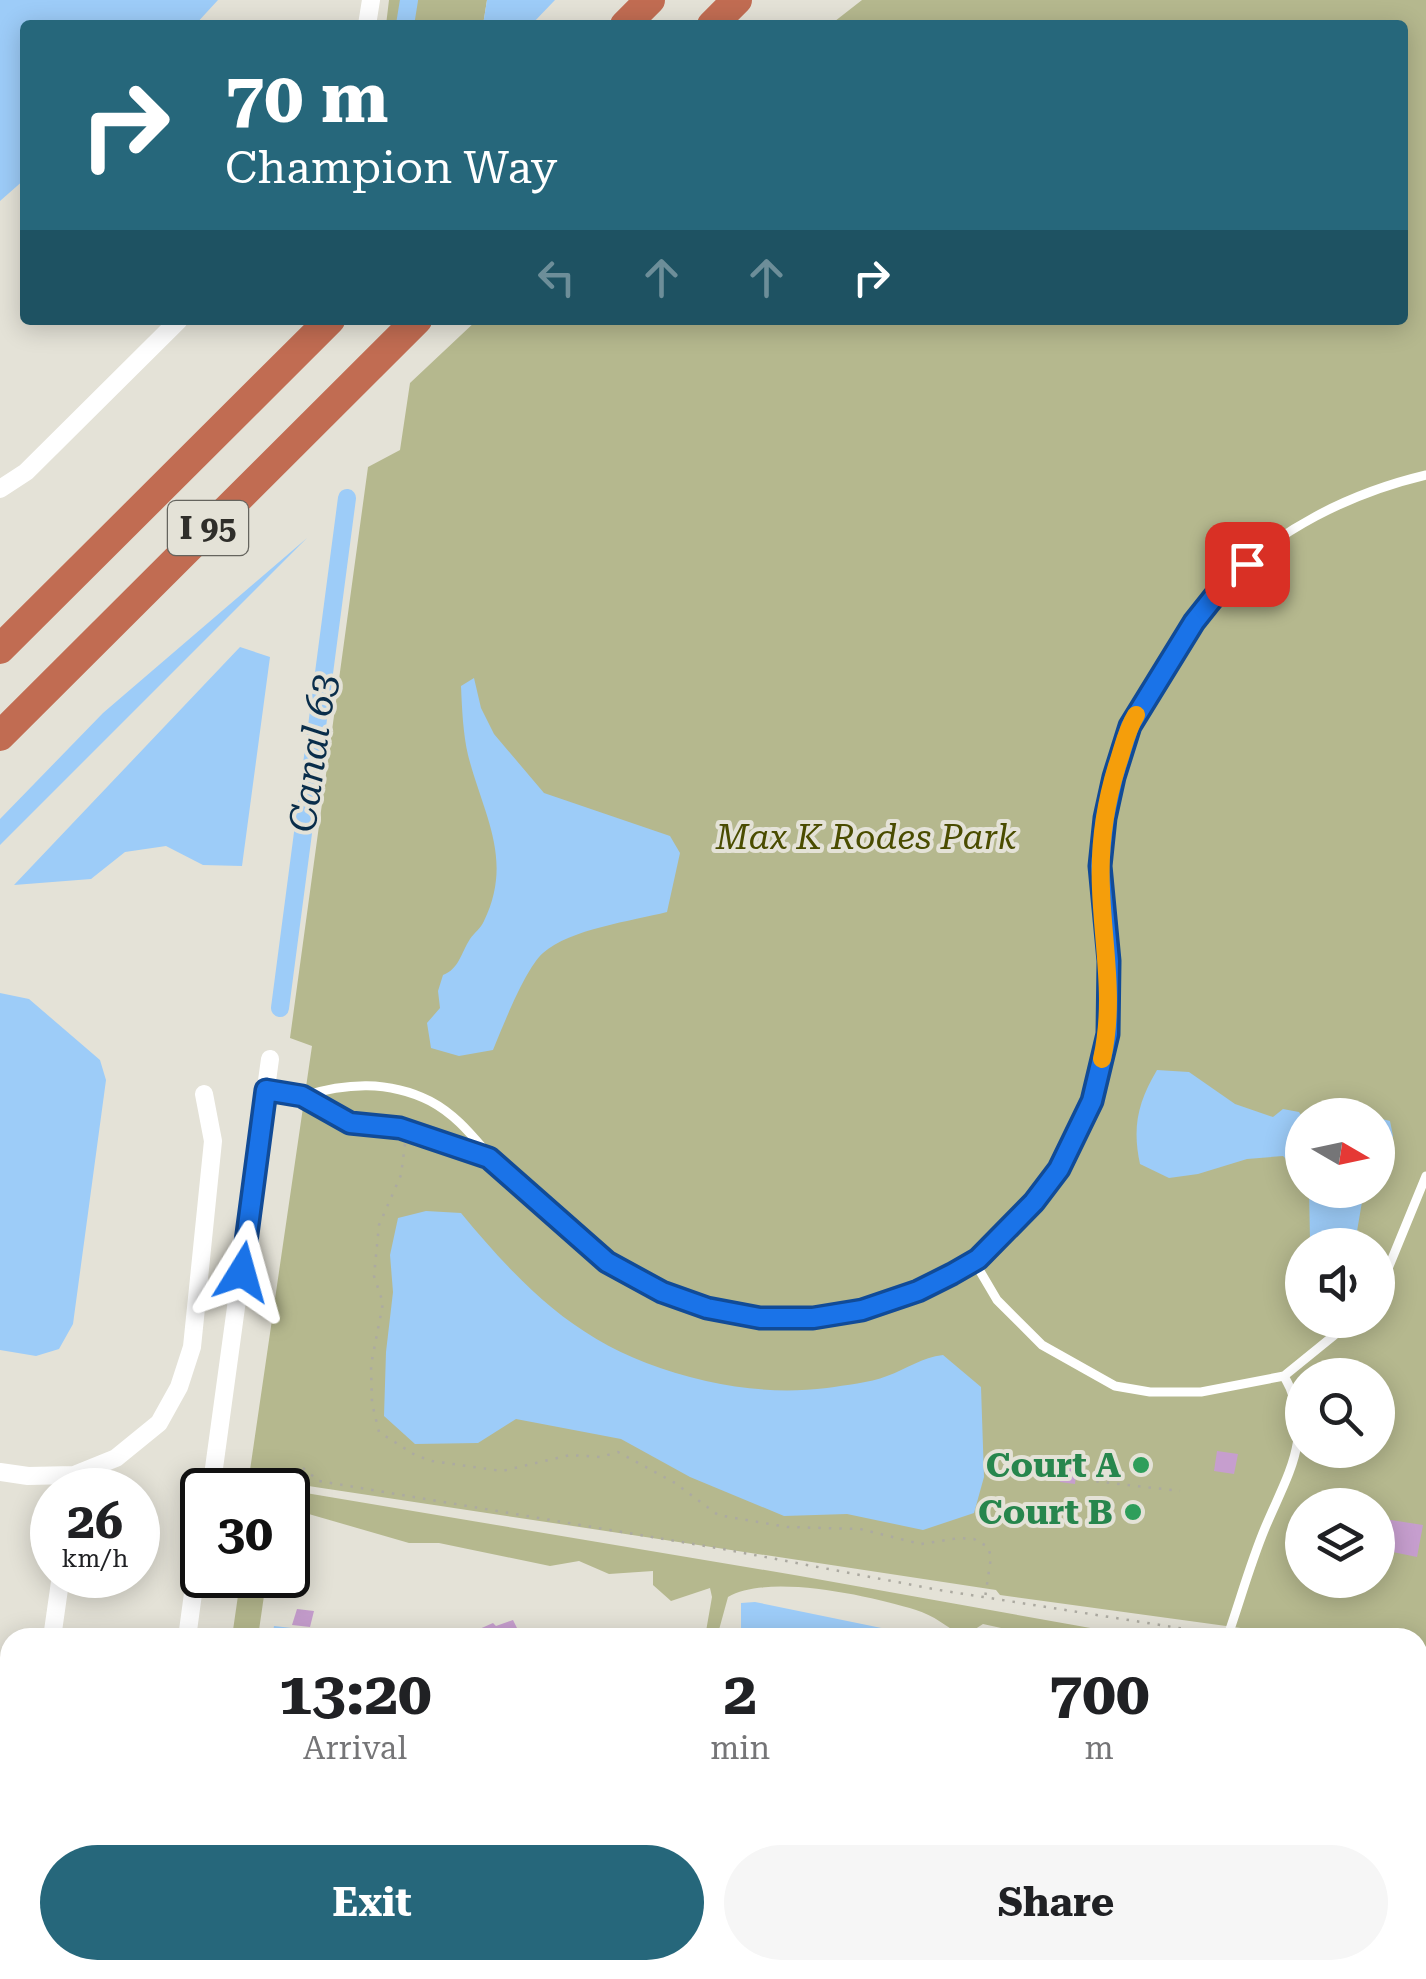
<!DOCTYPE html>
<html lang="en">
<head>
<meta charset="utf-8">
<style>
  :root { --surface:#fff; --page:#f6f6f6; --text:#202124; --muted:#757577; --accent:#26677b }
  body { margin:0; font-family:"Roboto Serif",serif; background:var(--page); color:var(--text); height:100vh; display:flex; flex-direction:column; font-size:38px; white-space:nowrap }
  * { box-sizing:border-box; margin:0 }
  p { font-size:32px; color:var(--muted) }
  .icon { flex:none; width:55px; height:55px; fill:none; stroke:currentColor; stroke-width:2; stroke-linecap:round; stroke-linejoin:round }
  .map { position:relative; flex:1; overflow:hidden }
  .panel { position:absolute; left:0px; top:1628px; width:1428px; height:352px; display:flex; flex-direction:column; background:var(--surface); border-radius:30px 30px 0 0; box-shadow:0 5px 25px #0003 }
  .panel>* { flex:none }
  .hud { position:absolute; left:20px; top:20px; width:1388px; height:305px; border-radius:10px; box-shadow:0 5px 25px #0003; background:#26677b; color:#fff; overflow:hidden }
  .needle { width:65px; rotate:99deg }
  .buttons { position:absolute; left:1285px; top:1098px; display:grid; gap:20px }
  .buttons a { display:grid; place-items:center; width:110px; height:110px; border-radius:50%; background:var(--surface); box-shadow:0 5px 25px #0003; font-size:50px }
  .speed { position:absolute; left:30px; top:1468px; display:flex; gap:20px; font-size:50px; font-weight:700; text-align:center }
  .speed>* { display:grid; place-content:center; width:130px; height:130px; border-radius:50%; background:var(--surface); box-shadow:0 5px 25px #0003; line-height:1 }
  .speed small { font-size:25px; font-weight:400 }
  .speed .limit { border:5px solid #111; border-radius:15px; background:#fff; color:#111 }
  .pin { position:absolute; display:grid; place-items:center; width:85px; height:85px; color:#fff; margin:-42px; border-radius:20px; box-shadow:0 5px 15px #0006 }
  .me { position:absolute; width:110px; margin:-55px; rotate:8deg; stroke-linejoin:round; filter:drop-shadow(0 0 8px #0008) }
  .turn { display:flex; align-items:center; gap:35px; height:210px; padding:0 40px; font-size:45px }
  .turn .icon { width:130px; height:130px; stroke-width:2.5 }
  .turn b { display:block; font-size:70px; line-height:85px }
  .lanes { display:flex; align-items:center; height:95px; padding:0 40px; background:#0003; justify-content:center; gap:50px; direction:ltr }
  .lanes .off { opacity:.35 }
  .eta { display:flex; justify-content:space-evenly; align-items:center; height:170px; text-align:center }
  .eta b { font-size:60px; font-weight:700; line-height:70px }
  .button { display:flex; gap:20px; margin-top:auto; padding:20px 40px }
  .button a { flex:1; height:115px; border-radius:60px; background:var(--accent); color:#fff; font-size:40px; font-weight:700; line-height:115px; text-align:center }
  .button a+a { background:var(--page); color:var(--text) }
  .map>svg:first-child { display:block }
  .green { fill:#b5b88e; fill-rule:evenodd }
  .water { fill:#9dccf8 }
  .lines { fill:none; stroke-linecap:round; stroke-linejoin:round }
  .canal { stroke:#9dccf8; stroke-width:18 }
  .building { fill:#c69ece }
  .path { stroke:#acaaa1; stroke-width:2.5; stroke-dasharray:2.5 8; stroke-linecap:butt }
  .lane { stroke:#fff; stroke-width:9 }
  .street { stroke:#fff; stroke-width:18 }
  .highway { stroke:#c16c52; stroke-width:30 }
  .route-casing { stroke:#114b97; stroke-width:25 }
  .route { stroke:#1a73e8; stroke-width:18 }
  .slow { stroke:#f59e0b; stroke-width:18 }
  .leisure-dot { fill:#2e9e5b; stroke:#e4e2d7; stroke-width:4 }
  .labels { text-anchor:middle; stroke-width:8; stroke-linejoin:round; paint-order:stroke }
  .shield { fill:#e4e2d7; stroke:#65645e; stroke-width:2.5 }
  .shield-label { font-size:32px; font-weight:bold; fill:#2f2e2a }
  .park-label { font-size:35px; font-style:italic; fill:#4a4c00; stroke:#e4e2d7 }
  .leisure-label { font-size:35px; font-weight:bold; fill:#27864d; stroke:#e4e2d7; text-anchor:end }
  .water-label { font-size:38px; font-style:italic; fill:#092d4a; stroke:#e4e2d7 }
</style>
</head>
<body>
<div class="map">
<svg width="1426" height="1979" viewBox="0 0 1426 1979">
  <rect width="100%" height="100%" fill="#e4e2d7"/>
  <path class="green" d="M389 0H487L483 25H386Z
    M862 0H1426V1665L1418 1663V1638L1275 1637 1270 1632 1000 1595 996 1590 249 1477 312 1046 290 1038 368 467 400 450 410 383 477 320H1402V25H830ZM1302 1115H1378V1190H1302ZM1302 1245H1378V1320H1302ZM1302 1375H1378V1450H1302ZM1302 1505H1378V1580H1302Z
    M282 1489 800 1576 1141 1637H1041L983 1624 963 1637C948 1627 933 1615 916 1610 870 1596 769 1573 728 1597L717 1637H705L712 1597 710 1588 671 1601 653 1585V1571L609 1574 579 1561 550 1566 439 1543H409L288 1508V1490Z
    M241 1575H267L258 1637H232Z"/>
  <path class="water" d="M0 0H218L195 25H25V179L0 201Z
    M487 0H555L531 25H483Z
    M307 538 0 845V819L103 713Z
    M240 647 270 657 242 866 203 865 166 846 125 852 91 879 14 885Z
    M474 678 481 708 494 734 544 793 670 836 680 853 667 912C632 921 570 929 543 953 525 969 503 1026 493 1050L459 1056 431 1048 427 1023 440 1008 438 991 443 975C459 969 461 953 470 939 474 933 481 928 484 921 514 859 483 814 468 755 463 733 462 709 461 686Z
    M0 993 29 999 100 1060 106 1080 73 1324 59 1349 36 1356 0 1350Z
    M1157 1070 1189 1072 1235 1104 1273 1117 1283 1109 1299 1112 1302 1117V1174L1283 1156 1247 1159 1198 1174 1169 1178 1140 1164C1132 1127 1138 1102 1157 1070Z
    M1378 1118 1390 1121 1393 1136 1378 1155Z
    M1309 1190H1364L1355 1243 1314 1245 1310 1240Z
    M426 1211 461 1213C534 1301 592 1355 706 1381 747 1390 786 1393 827 1388 846 1385 869 1383 887 1376 907 1369 922 1357 943 1355L981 1387 984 1477 974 1513 923 1530 847 1514 784 1516 690 1477 621 1439 516 1419 478 1443 415 1444 384 1416 386 1352 393 1292 390 1255 398 1218Z
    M755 1602 901 1632 909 1637 751 1638 741 1635V1603Z
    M274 1626 336 1633 339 1637H272Z"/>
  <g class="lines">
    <path class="canal" d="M405 25 409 0
      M280 1008 347 498"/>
  </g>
  <path class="building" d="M1217 1451 1238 1454 1234 1474 1214 1471Z
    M1063 1466 1077 1468 1075 1484 1060 1482Z
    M1378 1518 1423 1525 1417 1557 1378 1549Z
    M297 1609 314 1611 310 1627 292 1625Z
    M513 1620 522 1638H468V1634L493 1623 496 1626Z"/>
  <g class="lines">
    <path class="path" d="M405 1144 401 1175 379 1225 374 1276 383 1303 371 1365 372 1403 379 1432 415 1455 432 1461 502 1471 570 1455 601 1457 618 1452 675 1483 718 1515 787 1527 860 1529 921 1544 959 1538 974 1539 988 1547 991 1557 985 1598
      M303 1468 319 1481 723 1549 939 1590 1217 1634
      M1076 1476 1093 1481 1180 1491"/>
    <path class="lane" d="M266 1090 303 1096 350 1123 400 1129 489 1158
      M303 1096C346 1083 388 1080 430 1101 466 1120 483 1153 512 1179 542 1206 571 1236 604 1260 697 1325 819 1335 922 1289 1049 1232 1117 1096 1109 960 1106 912 1097 868 1105 820 1109 790 1117 754 1129 726 1138 706 1154 686 1166 667 1183 640 1199 611 1221 587 1276 530 1350 493 1426 475
      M974 1261 997 1300 1042 1345 1115 1386 1150 1392H1201L1284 1376 1353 1320
      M1378 1293 1426 1176
      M1227 1638C1240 1601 1250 1564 1265 1528 1287 1475 1317 1433 1284 1376"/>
    <path class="street" d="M367 25 371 0
      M0 489 26 472 179 320
      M0 1472 28 1476 74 1475 116 1458 159 1423 179 1387 192 1347 213 1141 204 1094
      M211 1490 270 1059
      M52 1638 61 1575
      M187 1638 202 1527
      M1418 1828 1426 1829
      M0 1840 10 1841
      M0 1915 10 1858
      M801 1970V1971
      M138 1979 139 1970
      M1180 1979 1181 1970"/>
    <path class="highway" d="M625 25 650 0
      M712 25 737 0
      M0 649 330 320
      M0 736 417 320"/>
  </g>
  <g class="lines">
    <defs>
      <path id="route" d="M242 1272 266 1090 302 1096 350 1123 400 1128 489 1158 607 1262 662 1292 707 1308 760 1318H813L862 1310 918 1291 952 1274 978 1259 1034 1202 1059 1169 1092 1101 1108 1034 1109 961 1100 866 1105 818 1114 777 1130 726 1194 622 1221 588 1247 564"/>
    </defs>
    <use href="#route" class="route-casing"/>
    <use href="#route" class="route"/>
    <path class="slow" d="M1102 1059C1115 1001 1103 946 1101 889 1099 847 1105 805 1117 766 1123 749 1126 731 1136 715"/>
  </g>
  <g class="leisure-dot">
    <circle cx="1141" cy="1465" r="10"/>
    <circle cx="1133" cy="1512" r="10"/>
  </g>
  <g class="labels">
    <rect class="shield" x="168" y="501" width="80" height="54" rx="8"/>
    <g class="shield-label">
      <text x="208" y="539">I 95</text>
    </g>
    <g class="park-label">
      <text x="866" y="849">Max K Rodes Park</text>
    </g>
    <g class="leisure-label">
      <text x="1121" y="1477">Court A</text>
      <text x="1113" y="1524">Court B</text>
    </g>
    <g class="water-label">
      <text transform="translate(313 753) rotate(-82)" y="13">Canal 63</text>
    </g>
  </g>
</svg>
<div class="buttons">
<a><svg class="needle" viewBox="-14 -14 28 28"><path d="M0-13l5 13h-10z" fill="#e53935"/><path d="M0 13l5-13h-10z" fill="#757577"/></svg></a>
<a><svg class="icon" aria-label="sound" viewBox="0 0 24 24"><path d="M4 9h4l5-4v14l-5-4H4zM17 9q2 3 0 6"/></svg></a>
<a><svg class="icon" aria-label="search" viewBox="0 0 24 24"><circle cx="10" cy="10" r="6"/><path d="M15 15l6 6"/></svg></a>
<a><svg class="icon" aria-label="layers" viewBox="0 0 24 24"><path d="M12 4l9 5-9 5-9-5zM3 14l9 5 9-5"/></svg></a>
</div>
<div class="speed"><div>26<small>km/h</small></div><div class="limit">30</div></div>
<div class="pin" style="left:1247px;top:564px;background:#d93025"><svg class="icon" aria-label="arrive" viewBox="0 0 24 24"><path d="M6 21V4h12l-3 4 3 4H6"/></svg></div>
<svg class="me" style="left:242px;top:1272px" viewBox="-20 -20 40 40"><path d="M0-17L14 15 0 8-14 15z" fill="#1a73e8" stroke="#fff" stroke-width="4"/></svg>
<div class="hud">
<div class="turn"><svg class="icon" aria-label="right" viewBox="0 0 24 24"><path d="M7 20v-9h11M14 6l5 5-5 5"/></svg><div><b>70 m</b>Champion Way</div></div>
<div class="lanes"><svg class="icon off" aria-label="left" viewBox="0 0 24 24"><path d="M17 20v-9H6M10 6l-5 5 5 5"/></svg><svg class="icon off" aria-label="ahead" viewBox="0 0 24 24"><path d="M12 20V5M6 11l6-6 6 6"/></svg><svg class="icon off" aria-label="ahead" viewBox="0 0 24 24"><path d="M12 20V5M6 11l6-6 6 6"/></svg><svg class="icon" aria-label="right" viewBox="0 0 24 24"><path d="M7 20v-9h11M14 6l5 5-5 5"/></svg></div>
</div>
<section class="panel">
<div class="eta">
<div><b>13:20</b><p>Arrival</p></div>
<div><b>2</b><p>min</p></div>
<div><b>700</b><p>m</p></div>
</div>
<div class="button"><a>Exit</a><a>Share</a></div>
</section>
</div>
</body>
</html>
